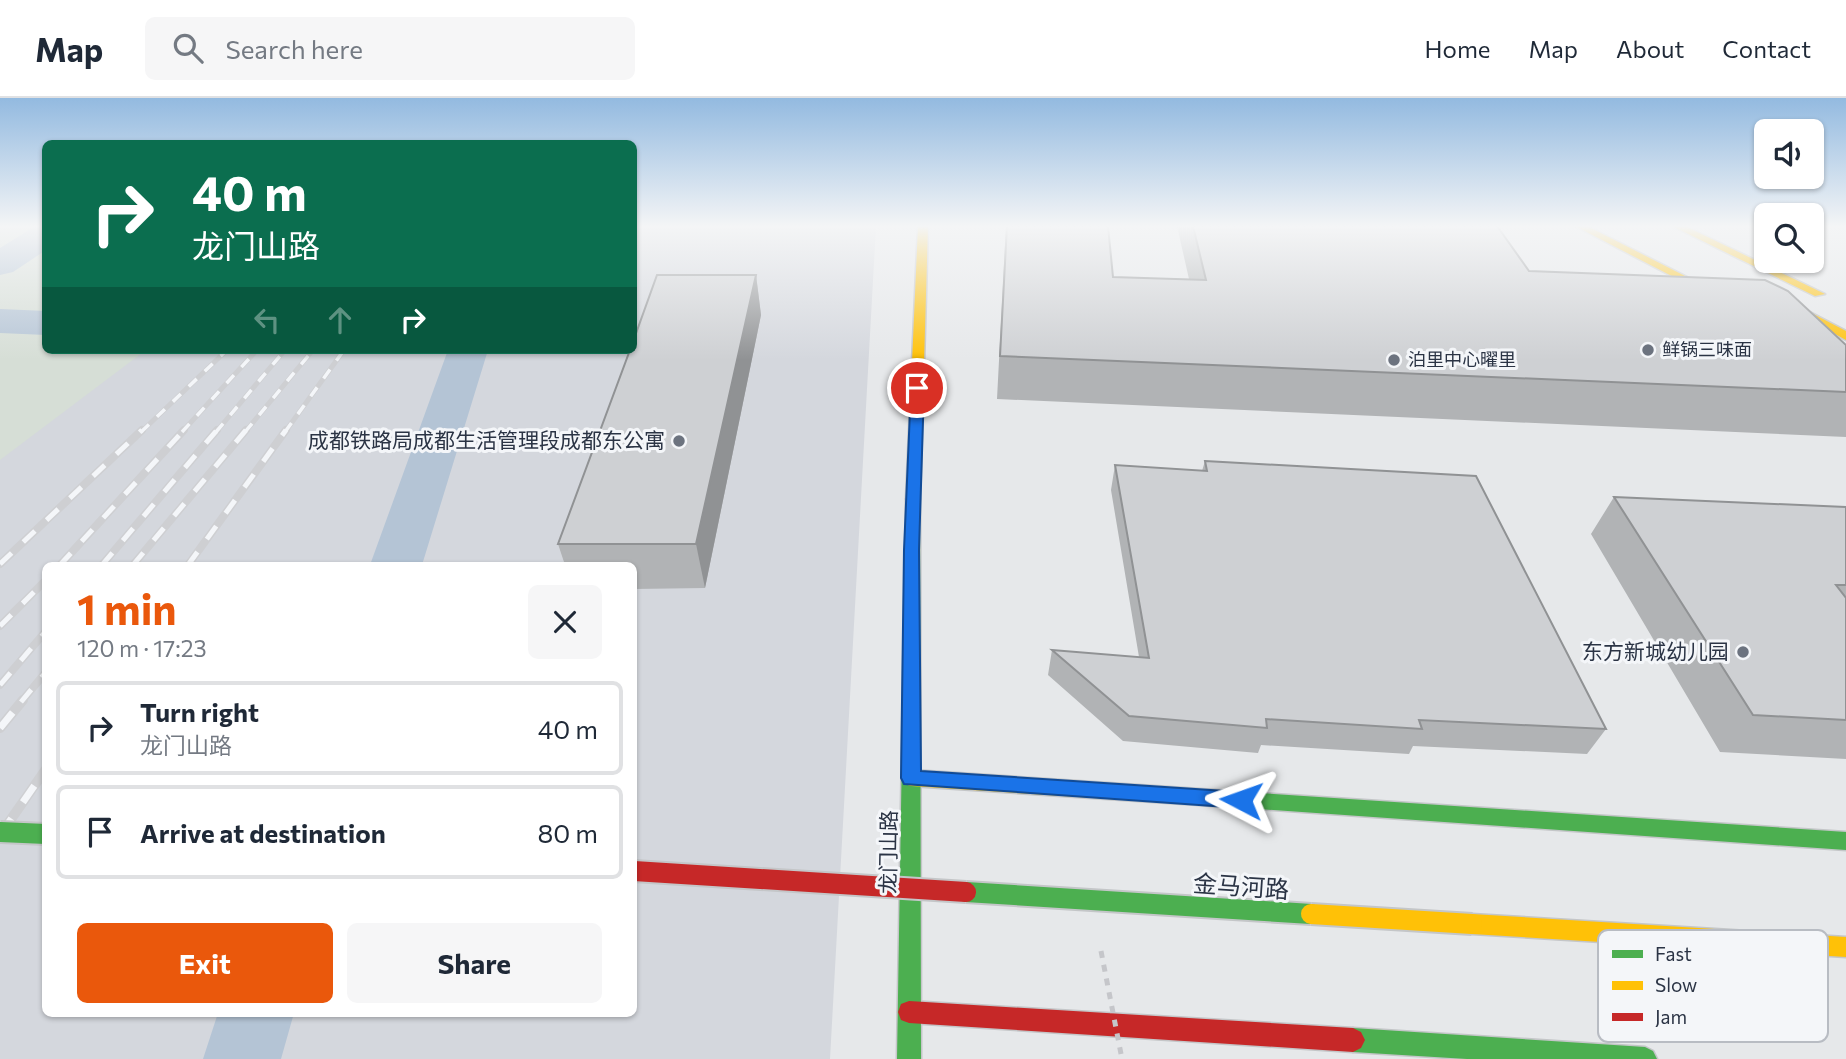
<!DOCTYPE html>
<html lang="en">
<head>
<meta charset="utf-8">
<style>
  :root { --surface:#fff; --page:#f6f6f7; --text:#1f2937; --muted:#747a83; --line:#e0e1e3; --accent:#ea580c }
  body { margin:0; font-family:Commissioner,"Noto Sans SC",sans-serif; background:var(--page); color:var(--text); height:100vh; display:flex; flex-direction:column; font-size:26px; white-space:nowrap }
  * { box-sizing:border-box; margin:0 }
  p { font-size:23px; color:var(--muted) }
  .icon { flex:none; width:38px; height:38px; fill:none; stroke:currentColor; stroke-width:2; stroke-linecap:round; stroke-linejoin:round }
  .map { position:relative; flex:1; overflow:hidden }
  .side { position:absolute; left:42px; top:464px; width:595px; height:455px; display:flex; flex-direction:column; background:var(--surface); border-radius:10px; box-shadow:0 2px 5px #0004 }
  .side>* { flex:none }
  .hud { position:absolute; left:42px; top:42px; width:595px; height:214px; border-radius:10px; box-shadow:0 2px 5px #0004; background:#0b6e4f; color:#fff; overflow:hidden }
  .buttons { position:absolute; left:1754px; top:21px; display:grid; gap:14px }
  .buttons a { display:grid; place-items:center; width:70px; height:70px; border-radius:10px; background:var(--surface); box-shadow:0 2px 5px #0004; font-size:35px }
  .pin { position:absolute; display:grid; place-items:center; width:60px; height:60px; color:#fff; margin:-30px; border:4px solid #fff; border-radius:50%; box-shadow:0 2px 7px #0007 }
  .me { position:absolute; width:77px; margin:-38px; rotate:274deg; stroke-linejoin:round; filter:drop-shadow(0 0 5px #0008) }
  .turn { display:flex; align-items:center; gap:24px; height:147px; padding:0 35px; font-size:32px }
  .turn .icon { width:91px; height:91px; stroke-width:2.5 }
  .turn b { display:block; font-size:49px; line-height:60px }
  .lanes { display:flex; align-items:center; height:66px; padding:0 35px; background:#0003; justify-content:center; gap:35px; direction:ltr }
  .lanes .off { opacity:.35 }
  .round { display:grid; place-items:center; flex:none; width:74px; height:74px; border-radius:10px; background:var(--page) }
  .summary { display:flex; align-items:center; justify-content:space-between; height:119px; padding:0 35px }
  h1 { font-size:42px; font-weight:700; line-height:52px; color:var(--accent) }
  .cta { display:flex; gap:14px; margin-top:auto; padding:14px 35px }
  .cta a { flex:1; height:80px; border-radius:10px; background:var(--accent); color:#fff; font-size:28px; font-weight:700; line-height:80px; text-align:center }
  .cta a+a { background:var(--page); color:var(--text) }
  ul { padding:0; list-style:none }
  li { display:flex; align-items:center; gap:21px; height:94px; margin:0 14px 10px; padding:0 21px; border:4px solid var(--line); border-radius:10px }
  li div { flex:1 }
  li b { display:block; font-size:26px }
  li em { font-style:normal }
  header { display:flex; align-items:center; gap:42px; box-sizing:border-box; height:98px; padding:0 35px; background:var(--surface); border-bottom:2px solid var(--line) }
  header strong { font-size:33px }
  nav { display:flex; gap:38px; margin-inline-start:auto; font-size:24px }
  .search { width:490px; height:63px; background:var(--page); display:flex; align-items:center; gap:18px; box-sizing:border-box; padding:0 24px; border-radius:10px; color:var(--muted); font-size:26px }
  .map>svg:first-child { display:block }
  .built { fill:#d4d7dd; fill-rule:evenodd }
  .green { fill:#d6ded6 }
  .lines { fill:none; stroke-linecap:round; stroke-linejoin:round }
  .canal { fill:#b4c4d5; fill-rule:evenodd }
  .fast-casing { stroke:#c4c6c8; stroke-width:3 }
  .slow-casing { stroke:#c4c6c8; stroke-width:3 }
  .jam-casing { stroke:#c4c6c8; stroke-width:3 }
  .fast { fill:#4caf50; fill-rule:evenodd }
  .slow { fill:#ffc107; fill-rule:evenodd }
  .jam { fill:#c62828; fill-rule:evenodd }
  .rail-far2-casing { stroke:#cecfd2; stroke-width:5 }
  .rail-far1-casing { stroke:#cecfd2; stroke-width:8 }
  .rail-casing { stroke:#cecfd2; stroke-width:10 }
  .rail-far2 { stroke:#f4f6f9; stroke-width:3.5; stroke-dasharray:11; stroke-linecap:butt }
  .rail-far1 { stroke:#f4f6f9; stroke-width:5; stroke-dasharray:16; stroke-linecap:butt }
  .rail { stroke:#f4f6f9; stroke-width:7; stroke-dasharray:20; stroke-linecap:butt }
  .fast-bridge-casing { stroke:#c4c6c8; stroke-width:24; stroke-linecap:butt }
  .slow-bridge-casing { stroke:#c4c6c8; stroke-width:24; stroke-linecap:butt }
  .jam-bridge-casing { stroke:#c4c6c8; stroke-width:24; stroke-linecap:butt }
  .path-bridge { stroke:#c5c6ca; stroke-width:5; stroke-dasharray:7 7; stroke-linecap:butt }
  .fast-bridge { stroke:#4caf50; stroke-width:20 }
  .slow-bridge { stroke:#ffc107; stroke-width:20 }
  .jam-bridge { stroke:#c62828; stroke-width:20 }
  .wall { fill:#b1b3b5 }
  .shaded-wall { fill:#909294 }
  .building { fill:#ced0d3; stroke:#909294; stroke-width:2 }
  .route { fill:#1a73e8; stroke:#114b97; stroke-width:2 }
  .poi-dot { fill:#6c737f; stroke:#f4f6f9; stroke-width:2.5 }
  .labels { text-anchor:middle; stroke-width:6; stroke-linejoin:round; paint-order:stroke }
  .far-poi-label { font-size:18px; fill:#2b3445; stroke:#f4f6f9; text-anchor:start }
  .poi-label { font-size:21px; fill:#2b3445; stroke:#f4f6f9; text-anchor:end }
  .street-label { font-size:21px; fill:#2b3445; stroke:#f4f6f9 }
  .near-street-label { font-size:24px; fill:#2b3445; stroke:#f4f6f9 }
  .key { fill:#f4f6f9; stroke:#b8bcc3; stroke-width:2 }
  .key-label { font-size:19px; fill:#2b3445 }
</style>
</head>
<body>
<header>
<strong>Map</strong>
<div class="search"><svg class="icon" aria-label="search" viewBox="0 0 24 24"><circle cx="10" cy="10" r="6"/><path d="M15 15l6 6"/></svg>Search here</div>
<nav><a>Home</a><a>Map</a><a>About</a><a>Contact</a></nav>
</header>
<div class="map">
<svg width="1846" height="961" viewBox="0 0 1846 961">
  <rect width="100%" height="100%" fill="#e6e8ea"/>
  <path class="built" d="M0 128H45L46 252H634V128H876L830 961H0ZM46 467H634V915H46Z"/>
  <path class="green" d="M0 128H45L46 252H146L0 362Z"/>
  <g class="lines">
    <path class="canal" d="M46 128V152L13 174 0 177V150L34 129Z
      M0 211 46 213V237L0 235Z
      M448 252H488L422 467H370Z
      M218 915H294L281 961H203Z"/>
    <defs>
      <path id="fast" d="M913 396 920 401 921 961H897L906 401Z
        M1230 693 1846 734V752L1230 709 1223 707 1220 701 1223 695Z
        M1353 930 1645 949 1653 953 1657 961H1467L1353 954 1345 950 1341 942 1345 934Z"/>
      <path id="slow" d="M918 128H928L920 401 913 406 906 401Z
        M1575 128H1587L1734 203 1724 205Z
        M1672 128H1685L1825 196 1815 198Z
        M1777 197 1846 233V242L1773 202 1771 200Z
        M911 672 1230 693 1237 695 1240 701 1237 707 1230 709 911 688 904 686 902 680 904 674Z
        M1472 816 1846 839V859L1472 836 1464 833 1461 826 1464 819Z"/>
      <path id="jam" d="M909 903 1353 930 1361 934 1365 942 1361 950 1353 954 909 925 901 922 898 914 901 906Z"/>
    </defs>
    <use href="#fast" class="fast-casing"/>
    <use href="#slow" class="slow-casing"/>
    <use href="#jam" class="jam-casing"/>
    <use href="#fast" class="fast"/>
    <use href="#slow" class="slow"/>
    <use href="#jam" class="jam"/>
    <defs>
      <path id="rail-far2" d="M141 334 227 252
        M182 334 257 252
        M216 334 285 252
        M245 334 313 252
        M285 334 344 252"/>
      <path id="rail-far1" d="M0 466 142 332
        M60 467 184 332
        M102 467 217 332
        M133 467 246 332
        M188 467 286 332
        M0 528 46 482
        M0 587 46 533
        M21 604 46 574"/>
      <path id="rail" d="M0 630 23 602
        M0 737 46 671"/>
    </defs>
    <use href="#rail-far2" class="rail-far2-casing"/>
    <use href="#rail-far1" class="rail-far1-casing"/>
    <use href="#rail" class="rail-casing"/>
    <use href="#rail-far2" class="rail-far2"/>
    <use href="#rail-far1" class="rail-far1"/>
    <use href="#rail" class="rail"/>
    <defs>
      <path id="fast-bridge" d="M0 734 46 736
        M966 794 1311 816"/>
      <path id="slow-bridge" d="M1311 816 1472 826"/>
      <path id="jam-bridge" d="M634 773 966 794"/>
    </defs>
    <use href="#fast-bridge" class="fast-bridge-casing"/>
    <use href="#slow-bridge" class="slow-bridge-casing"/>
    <use href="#jam-bridge" class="jam-bridge-casing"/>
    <path class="path-bridge" d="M1101 853 1122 961"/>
    <use href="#fast-bridge" class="fast-bridge"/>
    <use href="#slow-bridge" class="slow-bridge"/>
    <use href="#jam-bridge" class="jam-bridge"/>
  </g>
  <path class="wall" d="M1006 128 1113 179 1189 181 1177 128H1497L1529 173 1846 247V339L997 301Z
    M756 177 761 217 705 490 634 491V467H565L558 446Z
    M1205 363 1606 631 1587 656 1413 648 1409 656 1261 647 1258 655 1123 643 1048 577 1052 552 1139 559 1111 392 1115 367 1202 373Z
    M1614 399 1846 409V661L1720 654 1591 436Z"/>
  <path class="shaded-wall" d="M756 177 761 217 705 490 696 446Z"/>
  <path class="building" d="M1007 128H1108L1113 179 1206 182 1193 128H1497L1529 173 1765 182 1788 193 1846 247V294L1000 258Z
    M657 177H756L696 446H558L630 252H634V241Z
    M1205 363 1476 378 1606 631 1419 622 1422 631 1266 621 1267 630 1129 618 1052 552 1149 560 1115 367 1207 373Z
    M1614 399 1846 409V487H1836L1846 500V622L1753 617Z"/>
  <linearGradient id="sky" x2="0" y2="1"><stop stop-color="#93bae0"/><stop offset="0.49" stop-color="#f4f5f6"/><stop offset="1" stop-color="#f4f5f6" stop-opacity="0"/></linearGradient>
  <rect width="1846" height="262" fill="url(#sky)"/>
  <path class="route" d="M917 286 924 290 919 452 921 673 1241 694 1248 696 1251 702 1248 708 1241 710 904 686 901 680 904 452 911 290Z"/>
  <g class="poi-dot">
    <circle cx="1648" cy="252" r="7"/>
    <circle cx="1394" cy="262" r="7"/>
    <circle cx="679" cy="343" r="7"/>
    <circle cx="1743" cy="554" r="7"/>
  </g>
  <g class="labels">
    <g class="far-poi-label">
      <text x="1662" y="258">鲜锅三味面</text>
      <text x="1408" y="268">泊里中心曜里</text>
    </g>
    <g class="poi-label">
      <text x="665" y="350">成都铁路局成都生活管理段成都东公寓</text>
      <text x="1729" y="561">东方新城幼儿园</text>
    </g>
    <g class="street-label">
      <text transform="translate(889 754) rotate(-89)" y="7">龙门山路</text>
    </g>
    <g class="near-street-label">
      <text transform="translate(1241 789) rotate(4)" y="8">金马河路</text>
    </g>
  </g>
  <rect x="1598" y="832" width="230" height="112" rx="10" class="key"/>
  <rect x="1612" y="852" width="31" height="8" fill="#4caf50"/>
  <rect x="1612" y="883" width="31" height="9" fill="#ffc107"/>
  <rect x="1612" y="915" width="31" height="8" fill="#c62828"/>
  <g class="key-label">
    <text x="1655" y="863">Fast</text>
    <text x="1655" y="894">Slow</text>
    <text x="1655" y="926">Jam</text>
  </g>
</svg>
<div class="buttons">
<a><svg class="icon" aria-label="sound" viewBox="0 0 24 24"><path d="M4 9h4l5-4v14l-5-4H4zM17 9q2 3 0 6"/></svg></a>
<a><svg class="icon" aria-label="search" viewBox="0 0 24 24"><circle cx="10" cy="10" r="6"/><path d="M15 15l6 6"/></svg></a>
</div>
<div class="pin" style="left:917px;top:290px;background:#d93025"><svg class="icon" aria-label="arrive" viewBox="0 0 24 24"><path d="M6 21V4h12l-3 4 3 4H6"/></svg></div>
<svg class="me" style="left:1241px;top:702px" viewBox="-20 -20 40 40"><path d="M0-17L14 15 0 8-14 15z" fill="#1a73e8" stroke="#fff" stroke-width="4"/></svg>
<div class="hud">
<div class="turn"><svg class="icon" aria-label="right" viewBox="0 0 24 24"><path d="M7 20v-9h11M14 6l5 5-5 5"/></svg><div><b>40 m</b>龙门山路</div></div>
<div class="lanes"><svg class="icon off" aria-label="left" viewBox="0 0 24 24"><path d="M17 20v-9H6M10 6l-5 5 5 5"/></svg><svg class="icon off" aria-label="ahead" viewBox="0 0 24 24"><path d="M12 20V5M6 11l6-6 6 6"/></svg><svg class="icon" aria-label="right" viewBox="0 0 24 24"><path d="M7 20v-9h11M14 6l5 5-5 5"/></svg></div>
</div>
<section class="side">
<div class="summary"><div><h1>1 min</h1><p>120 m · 17:23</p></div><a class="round"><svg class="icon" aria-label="close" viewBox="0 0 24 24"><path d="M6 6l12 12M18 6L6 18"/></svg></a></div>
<ul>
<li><svg class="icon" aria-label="right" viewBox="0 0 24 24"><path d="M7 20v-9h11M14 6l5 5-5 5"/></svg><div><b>Turn right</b><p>龙门山路</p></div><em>40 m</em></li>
<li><svg class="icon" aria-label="arrive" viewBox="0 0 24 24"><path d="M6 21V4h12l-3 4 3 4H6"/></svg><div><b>Arrive at destination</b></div><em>80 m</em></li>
</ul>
<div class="cta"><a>Exit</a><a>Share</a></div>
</section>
</div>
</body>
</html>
